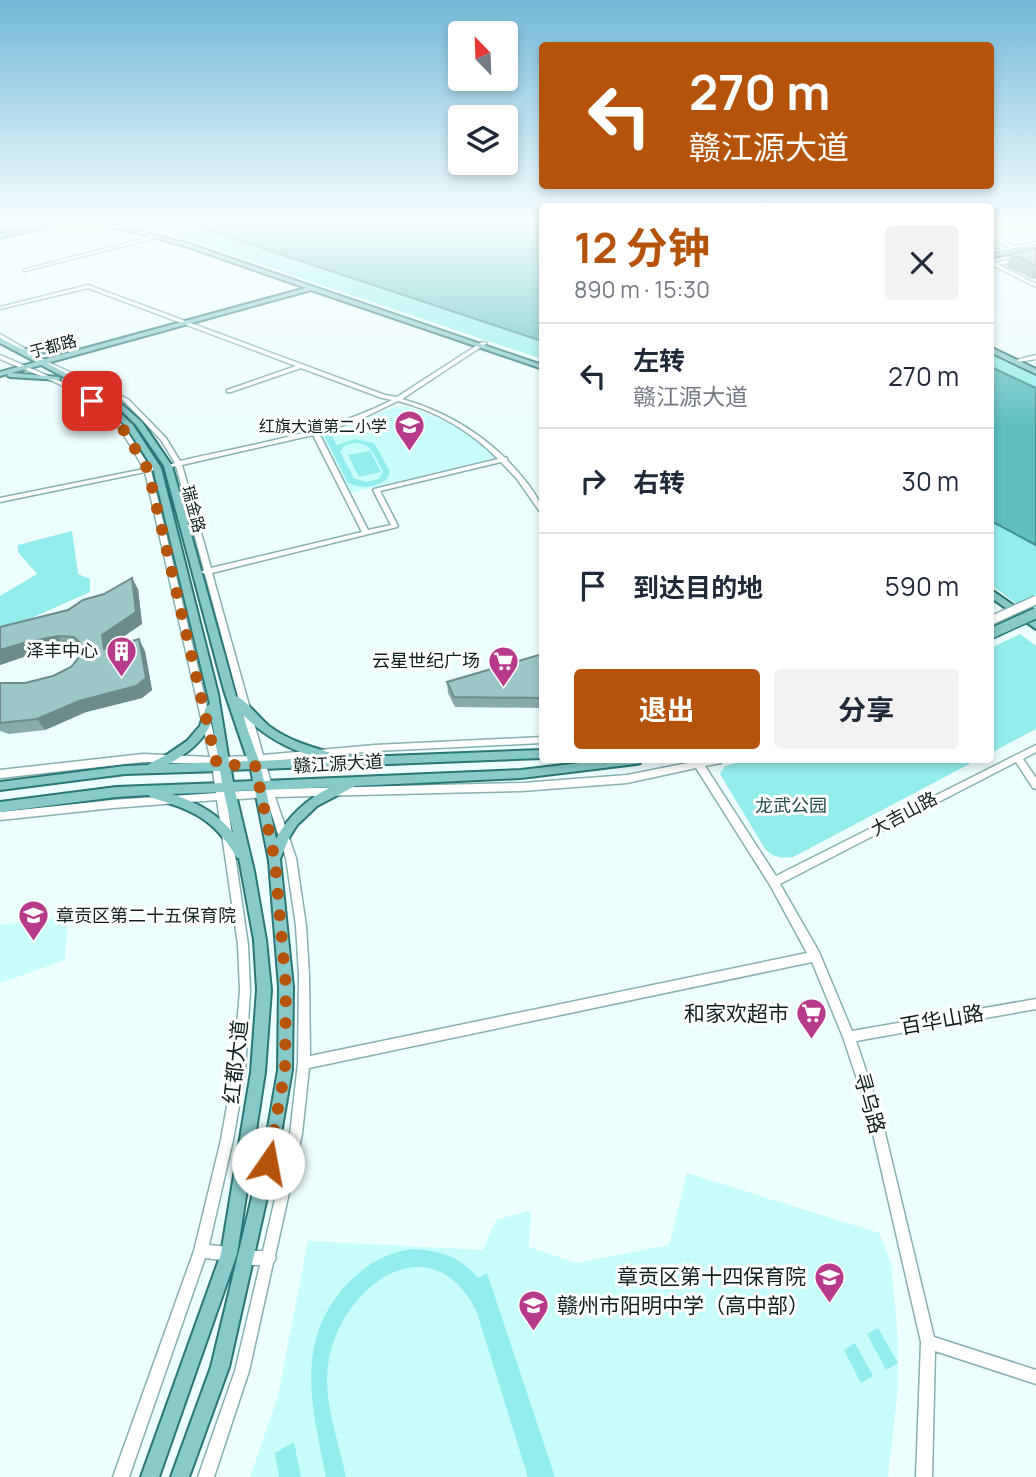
<!DOCTYPE html>
<html lang="zh">
<head>
<meta charset="utf-8">
<style>
  :root { --surface:#fff; --page:#f2f2f3; --text:#1f2937; --muted:#747a83; --line:#e0e1e3; --accent:#b45309 }
  body { margin:0; font-family:Manrope,"Noto Sans SC",sans-serif; background:var(--page); color:var(--text); height:100vh; display:flex; flex-direction:column; font-size:26px; white-space:nowrap }
  * { box-sizing:border-box; margin:0 }
  p { font-size:23px; color:var(--muted) }
  .icon { flex:none; width:38px; height:38px; fill:none; stroke:currentColor; stroke-width:2; stroke-linecap:round; stroke-linejoin:round }
  .map { position:relative; flex:1; overflow:hidden }
  .panel { position:absolute; left:539px; top:203px; width:455px; height:560px; display:flex; flex-direction:column; background:var(--surface); border-radius:7px; box-shadow:0 4px 10px #0003 }
  .panel>* { flex:none }
  .banner { position:absolute; left:539px; top:42px; width:455px; height:147px; border-radius:7px; box-shadow:0 4px 10px #0003; background:#b45309; color:#fff; overflow:hidden }
  .needle { width:46px; rotate:337deg }
  .tools { position:absolute; left:448px; top:21px; display:grid; gap:14px }
  .tools a { display:grid; place-items:center; width:70px; height:70px; border-radius:7px; background:var(--surface); box-shadow:0 4px 10px #0003; font-size:35px }
  .pin { position:absolute; display:grid; place-items:center; width:60px; height:60px; color:#fff; margin:-30px; border-radius:14px; box-shadow:0 4px 10px #0006 }
  .me { position:absolute; width:77px; margin:-38px; rotate:12deg; stroke-linejoin:round; filter:drop-shadow(0 0 5px #0008) }
  .turn { display:flex; align-items:center; gap:24px; height:147px; padding:0 35px; font-size:32px }
  .turn .icon { width:91px; height:91px; stroke-width:2.5 }
  .turn b { display:block; font-size:49px; line-height:60px }
  .round { display:grid; place-items:center; flex:none; width:74px; height:74px; border-radius:7px; background:var(--page) }
  .head { display:flex; align-items:center; justify-content:space-between; height:119px; padding:0 35px }
  h1 { font-size:42px; font-weight:700; line-height:52px; color:var(--accent) }
  .button { display:flex; gap:14px; margin-top:auto; padding:14px 35px }
  .button a { flex:1; height:80px; border-radius:7px; background:var(--accent); color:#fff; font-size:28px; font-weight:700; line-height:80px; text-align:center }
  .button a+a { background:var(--page); color:var(--text) }
  ul { padding:0; list-style:none }
  li { display:flex; align-items:center; gap:21px; height:105px; padding:0 35px; border-top:2px solid var(--line) }
  li div { flex:1 }
  li b { display:block; font-size:26px }
  li em { font-style:normal }
  .map>svg:first-child { display:block }
  .built { fill:#c8fdfc }
  .green { fill:#93edec; fill-rule:evenodd }
  .water { fill:#5fbfbf; stroke:#478f8f; stroke-width:2 }
  .lines { fill:none; stroke-linecap:round; stroke-linejoin:round }
  .minor-casing { stroke:#87b0b0; stroke-width:3 }
  .major-casing { stroke:#2b7676; stroke-width:4 }
  .highway-casing { stroke:#2b7676; stroke-width:4 }
  .minor { fill:#fff; fill-rule:evenodd }
  .major { fill:#88c9c9; fill-rule:evenodd }
  .highway { fill:#39a5a5; fill-rule:evenodd }
  .minor-bridge-casing { stroke:#87b0b0; stroke-width:11; stroke-linecap:butt }
  .major-bridge-casing { stroke:#2b7676; stroke-width:13; stroke-linecap:butt }
  .minor-bridge { stroke:#fff; stroke-width:8 }
  .major-bridge { stroke:#88c9c9; stroke-width:10 }
  .wall { fill:#87abaa }
  .shaded-wall { fill:#6e8b8b }
  .building { fill:#9dc7c6; stroke:#6e8b8b; stroke-width:2 }
  .route { stroke:#b45309; stroke-width:12; stroke-dasharray:0 21.6 }
  .labels { text-anchor:middle; stroke-width:6; stroke-linejoin:round; paint-order:stroke }
  .far-street-label { font-size:16px; fill:#102020; stroke:#fff }
  .far-poi-label { font-size:16px; fill:#102020; stroke:#fff; text-anchor:end }
  .poi-label { font-size:18px; fill:#102020; stroke:#fff; text-anchor:end }
  .street-label { font-size:18px; fill:#102020; stroke:#fff }
  .park-label { font-size:18px; fill:#234f4e; stroke:#fff }
  .near-poi-label { font-size:21px; fill:#102020; stroke:#fff; text-anchor:end }
  .near-street-label { font-size:21px; fill:#102020; stroke:#fff }
</style>
</head>
<body>
<div class="map">
<svg width="1036" height="1477" viewBox="0 0 1036 1477">
  <rect width="100%" height="100%" fill="#edfefe"/>
  <path class="built" d="M395 407H409L449 423 472 436 495 458 350 493 321 435Z
    M68 916 65 960 0 983V925Z
    M687 1173 879 1233 891 1262 898 1339V1389L888 1477H250L278 1396 308 1241 483 1250 496 1220 531 1210 529 1247 576 1263 669 1245Z"/>
  <path class="green" d="M109 220H172L204 229 542 341V359L167 233Z
    M991 354 1036 376V388L991 367Z
    M331 434 337 445 355 439 374 443 390 471 388 478C377 488 362 489 348 483L324 435ZM353 443C372 442 375 457 383 471L379 479 366 482 354 478 340 452 344 446Z
    M370 451 381 472 359 477 348 455Z
    M990 521 1036 545V618L991 585Z
    M72 531 78 574 90 579V592L0 632V596L37 574 18 552V545Z
    M1020 634 1036 646V729L991 753V648Z
    M746 760H977L793 857C781 859 774 857 765 849L720 774 725 766Z
    M414 1249C441 1251 461 1257 478 1278L487 1273 555 1477H528L476 1310C429 1219 338 1289 328 1365 323 1401 339 1442 346 1477H326C312 1407 293 1340 349 1282 368 1263 387 1252 414 1249Z
    M878 1328 898 1363 886 1370 867 1334Z
    M855 1343 873 1376 861 1383 844 1350Z
    M294 1442 301 1477H279L275 1453Z"/>
  <path class="water" d="M172 220H542V341L204 229Z
    M991 367 1036 388V545L991 521Z"/>
  <g class="lines">
    <defs>
      <path id="minor" d="M1001 220V222L990 224V222Z
        M1032 221 1033 223 990 231V229Z
        M157 235 159 237 25 271 23 270Z
        M990 235 1015 246 1036 242V244L990 253V251L1010 247 990 238Z
        M1036 254V256L999 265 1036 284V287L994 266H990V261L995 263Z
        M88 285 385 395 397 397 482 342 487 343 402 399C441 410 476 430 504 457L507 458V460C518 472 542 497 542 513L540 512 517 479 501 462 380 491 398 526 397 527 212 573 263 755 375 745 542 737V743L375 751 265 762 273 789 522 783 627 775 703 760H722L721 763 705 766 776 876 1036 745V752L1023 759 1036 778V789L1033 788 1016 762 780 884 819 952 852 1031 1036 999V1009L856 1041 880 1112 934 1337 1036 1370V1384L935 1351 932 1477H916L921 1342 868 1112 843 1037 812 962 309 1068 302 1134 275 1256 276 1258 273 1263 249 1371 214 1477H198L235 1371 260 1265H246L241 1263 239 1258 241 1253 246 1251H263L290 1134 298 1063 299 975 296 926 286 858 266 797 227 800 248 945 250 991 245 1072 233 1140 209 1245 229 1247 234 1249 236 1254 234 1259 229 1261 205 1258 129 1477H113L194 1251 221 1140 233 1072 240 991 238 945 217 800 113 808 0 820V812L113 800 216 793 212 764 143 762 0 778V770L143 754 210 757 145 472 0 502V498L144 469C133 450 123 430 107 415 78 387 35 375 0 359V355L69 385 105 407 125 428 150 468 153 467 156 469 151 471 219 757 254 756 205 574 201 572 204 570 176 466 168 468 165 466 175 463 161 440 124 401 44 364 0 338V334L48 362 128 399 166 438 180 461C252 444 325 434 392 400L382 398 301 368 231 392H227V390L296 366 88 288 0 309V307ZM398 401C436 411 471 431 498 459L374 489 373 490 391 525 368 530 319 433 361 419ZM313 435 362 532 211 568 182 465ZM256 763 263 790 225 792 221 764ZM696 768 770 885 807 953 310 1056 309 975 306 926 296 858 275 797 522 791 627 783Z
        M1036 355V359L1019 362 1016 360Z"/>
      <path id="major" d="M24 220H33L0 229V225Z
        M88 220H96L189 244 542 365V369L540 368 311 290 47 363 119 402 142 422 172 466 236 696C246 700 259 718 269 726 289 741 311 747 335 754L336 758 542 750V758L261 769 264 781 521 770 605 760H641L640 763 636 764 521 778 355 786 317 806 297 825 290 836 280 859 293 987 292 1070 280 1139 229 1367 189 1477H171L211 1367 266 1139 278 1070 279 987 269 861 255 790 235 791 254 871 266 940 271 990 265 1072 237 1254 159 1477H141L221 1254 251 1072 257 990 254 940 239 858H237C214 818 192 810 150 797L149 795 116 797 0 812V802L116 787 222 783 220 771 125 774 0 790V782L125 766 147 765 168 754 187 741 200 726 206 707 210 704 153 468 127 428 107 407 88 395V393H92L111 405 133 425 161 468 218 694 229 762 248 761 224 690 164 466 136 425 115 404 41 365 11 373 58 377 60 378V380L10 377 8 376 7 374 0 376V372L36 362 0 343V338L22 349 76 347 79 349 76 351 28 353 42 360 306 288 185 246ZM242 714C264 736 289 750 319 758L259 761ZM212 721 219 762 168 764C187 754 203 742 212 721ZM251 769 253 781 233 782 231 770ZM331 787C307 799 289 815 276 839L266 790ZM224 792 233 833C217 813 196 802 172 794Z
        M1026 220 1036 221V225L1026 221Z
        M1036 244V248L990 258V254Z
        M990 347 1036 369V374L990 352Z
        M990 589 1036 621V629L990 597Z"/>
      <path id="highway" d="M66 220H78L0 238V234Z"/>
    </defs>
    <use href="#minor" class="minor-casing"/>
    <use href="#major" class="major-casing"/>
    <use href="#highway" class="highway-casing"/>
    <use href="#minor" class="minor"/>
    <use href="#major" class="major"/>
    <use href="#highway" class="highway"/>
    <defs>
      <path id="minor-bridge" d="M990 621 1036 600"/>
      <path id="major-bridge" d="M990 634 1036 613"/>
    </defs>
    <use href="#minor-bridge" class="minor-bridge-casing"/>
    <use href="#major-bridge" class="major-bridge-casing"/>
    <use href="#minor-bridge" class="minor-bridge"/>
    <use href="#major-bridge" class="major-bridge"/>
  </g>
  <path class="wall" d="M1036 248V278L1032 279 1006 266 1012 254Z
    M138 589 142 624 108 647 145 651 152 690 142 698 86 712 45 730 9 734 0 731V683H25L53 676 71 667 79 657V649L65 648 35 653 0 665V627L68 610Z
    M542 654V708L455 707 448 693 447 682Z"/>
  <path class="shaded-wall" d="M1036 270V278L1032 279Z
    M132 578 138 589 142 624 108 647 111 660 104 649 102 635Z
    M58 636 65 648 35 653 0 665V650L27 642Z
    M139 639 145 651 152 690 142 698 86 712 45 730 37 719Z"/>
  <path class="building" d="M1036 248V266L1012 254Z
    M132 578 136 612 102 635 104 649 139 639 146 678 136 686 79 701 37 719 0 723V683H25L53 676 71 667 79 657 80 643 74 637 58 636 27 642 0 650V627L68 610 83 600 104 594Z
    M542 654V698L454 697 447 682Z"/>
  <linearGradient id="sky" x2="0" y2="1"><stop stop-color="#71b8d8"/><stop offset="0.52" stop-color="#f7ffff"/><stop offset="1" stop-color="#f7ffff" stop-opacity="0"/></linearGradient>
  <rect width="1036" height="427" fill="url(#sky)"/>
  <g class="lines">
    <path class="route" d="M92 401 123 429 148 470 216 761H224L225 765H255L275 861 286 987 285 1070 268 1163"/>
  </g>
  <defs>
    <symbol id="school-pin" viewBox="-11 -11 22 30"><path d="M0 17L-7.5 6A9.5 9.5 0 1 1 7.5 6Z" fill="#b83b8b" stroke="#fff"/><path d="M0-5L7-2L0 1L-7-2ZM-4 1L0 2.5L4 1V4Q0 6-4 4Z" fill="#fff"/></symbol>
    <symbol id="building-pin" viewBox="-11 -11 22 30"><path d="M0 17L-7.5 6A9.5 9.5 0 1 1 7.5 6Z" fill="#b83b8b" stroke="#fff"/><path d="M-4-6H4V6H1V3H-1V6H-4ZM-2.5-4.3h1.7v1.8h-1.7ZM.8-4.3h1.7v1.8H.8ZM-2.5-1h1.7V.8h-1.7ZM.8-1h1.7V.8H.8Z" fill="#fff"/></symbol>
    <symbol id="supermarket-pin" viewBox="-11 -11 22 30"><path d="M0 17L-7.5 6A9.5 9.5 0 1 1 7.5 6Z" fill="#b83b8b" stroke="#fff"/><path d="M-6-5.5h2.5l.6 2H6L4.5 2H-2.5L-4.4-4H-6ZM-1.5 3.2a1.3 1.3 0 1 0 .1 0ZM3 3.2a1.3 1.3 0 1 0 .1 0Z" fill="#fff"/></symbol>
  </defs>
  <g fill-rule="evenodd">
    <use href="#school-pin" x="392" y="408" width="35" height="47"/>
    <use href="#building-pin" x="104" y="634" width="35" height="47"/>
    <use href="#supermarket-pin" x="486" y="644" width="35" height="47"/>
    <use href="#school-pin" x="16" y="898" width="35" height="47"/>
    <use href="#supermarket-pin" x="794" y="996" width="35" height="47"/>
    <use href="#school-pin" x="812" y="1260" width="35" height="47"/>
    <use href="#school-pin" x="516" y="1288" width="35" height="47"/>
  </g>
  <g class="labels">
    <g class="far-street-label">
      <text transform="translate(53 346) rotate(-15)" y="6">于都路</text>
      <text transform="translate(194 509) rotate(75)" y="6">瑞金路</text>
    </g>
    <g class="far-poi-label">
      <text x="387" y="432">红旗大道第二小学</text>
    </g>
    <g class="poi-label">
      <text x="98" y="657">泽丰中心</text>
      <text x="480" y="667">云星世纪广场</text>
      <text x="56" y="922" text-anchor="start">章贡区第二十五保育院</text>
    </g>
    <g class="street-label">
      <text transform="translate(338 764) rotate(-3)" y="6">赣江源大道</text>
      <text transform="translate(904 814) rotate(-28)" y="6">大吉山路</text>
    </g>
    <g class="park-label">
      <text x="791" y="812">龙武公园</text>
    </g>
    <g class="near-poi-label">
      <text x="789" y="1021">和家欢超市</text>
      <text x="806" y="1284">章贡区第十四保育院</text>
      <text x="557" y="1313" text-anchor="start">赣州市阳明中学（高中部）</text>
    </g>
    <g class="near-street-label">
      <text transform="translate(942 1020) rotate(-10)" y="7">百华山路</text>
      <text transform="translate(236 1062) rotate(-84)" y="7">红都大道</text>
      <text transform="translate(869 1103) rotate(74)" y="7">寻乌路</text>
    </g>
  </g>
</svg>
<div class="tools">
<a><svg class="needle" viewBox="-14 -14 28 28"><path d="M0-13l5 13h-10z" fill="#e53935"/><path d="M0 13l5-13h-10z" fill="#747a83"/></svg></a>
<a><svg class="icon" aria-label="layers" viewBox="0 0 24 24"><path d="M12 4l9 5-9 5-9-5zM3 14l9 5 9-5"/></svg></a>
</div>
<div class="pin" style="left:92px;top:401px;background:#d93025"><svg class="icon" aria-label="arrive" viewBox="0 0 24 24"><path d="M6 21V4h12l-3 4 3 4H6"/></svg></div>
<svg class="me" style="left:268px;top:1163px" viewBox="-20 -20 40 40"><circle r="19" fill="#fff"/><path d="M0-13L10 11 0 6-10 11z" fill="#b45309"/></svg>
<div class="banner">
<div class="turn"><svg class="icon" aria-label="left" viewBox="0 0 24 24"><path d="M17 20v-9H6M10 6l-5 5 5 5"/></svg><div><b>270 m</b>赣江源大道</div></div>
</div>
<section class="panel">
<div class="head"><div><h1>12 分钟</h1><p>890 m · 15:30</p></div><a class="round"><svg class="icon" aria-label="close" viewBox="0 0 24 24"><path d="M6 6l12 12M18 6L6 18"/></svg></a></div>
<ul>
<li><svg class="icon" aria-label="left" viewBox="0 0 24 24"><path d="M17 20v-9H6M10 6l-5 5 5 5"/></svg><div><b>左转</b><p>赣江源大道</p></div><em>270 m</em></li>
<li><svg class="icon" aria-label="right" viewBox="0 0 24 24"><path d="M7 20v-9h11M14 6l5 5-5 5"/></svg><div><b>右转</b></div><em>30 m</em></li>
<li><svg class="icon" aria-label="arrive" viewBox="0 0 24 24"><path d="M6 21V4h12l-3 4 3 4H6"/></svg><div><b>到达目的地</b></div><em>590 m</em></li>
</ul>
<div class="button"><a>退出</a><a>分享</a></div>
</section>
</div>
</body>
</html>
